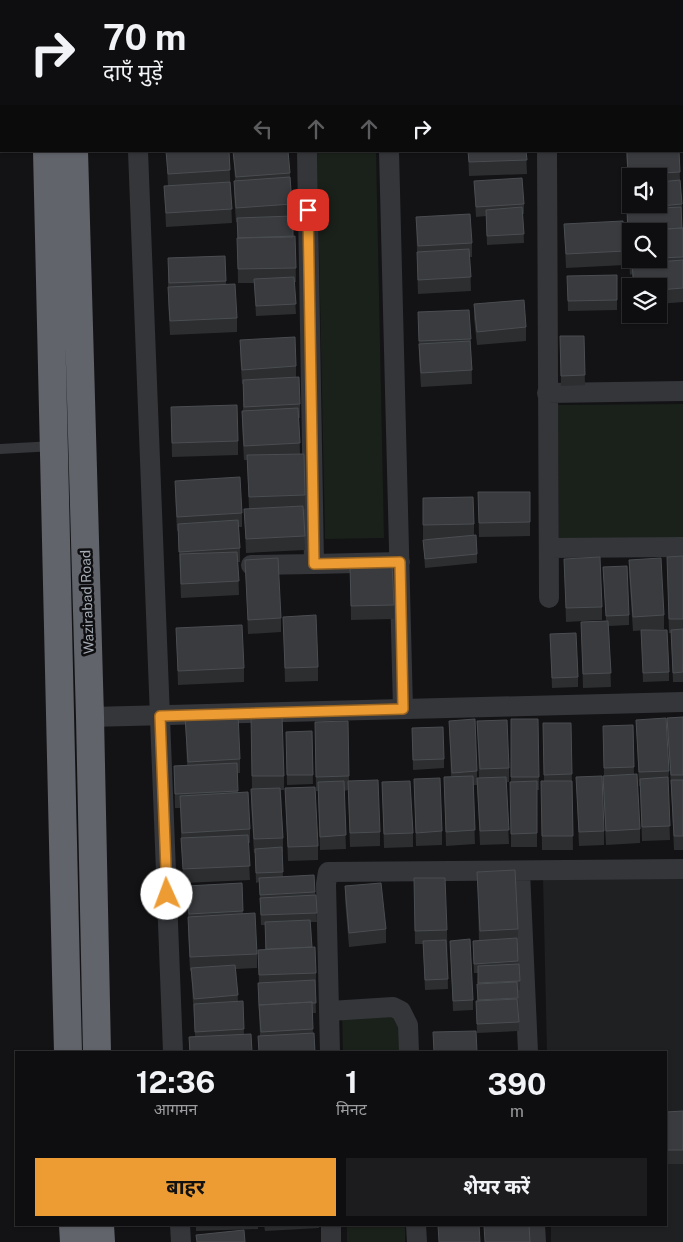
<!DOCTYPE html>
<html lang="hi">
<head>
<meta charset="utf-8">
<style>
  :root { --surface:#0e0e10; --page:#1c1c1e; --text:#f1f3f6; --muted:#9b9c9f; --line:#2e2e30; --accent:#ed9b33 }
  body { margin:0; font-family:"Public Sans","Noto Sans Devanagari",sans-serif; background:var(--page); color:var(--text); height:100vh; display:flex; flex-direction:column; font-size:19px; white-space:nowrap }
  * { box-sizing:border-box; margin:0 }
  p { font-size:16px; color:var(--muted) }
  .icon { flex:none; width:28px; height:28px; fill:none; stroke:currentColor; stroke-width:2; stroke-linecap:round; stroke-linejoin:round }
  .map { position:relative; flex:1; overflow:hidden }
  .details { position:absolute; left:15px; top:1051px; width:652px; height:175px; display:flex; flex-direction:column; background:var(--surface); border-radius:0px; box-shadow:0 1px 4px #0004,0 0 0 1px var(--line) }
  .details>* { flex:none }
  .guide { position:absolute; left:0px; top:0px; width:684px; height:152px; box-shadow:0 1px 4px #0004,0 0 0 1px var(--line); background:#0e0e10; color:var(--text); overflow:hidden }
  .tools { position:absolute; left:622px; top:168px; display:grid; gap:10px }
  .tools a { display:grid; place-items:center; width:45px; height:45px; border-radius:0px; background:var(--surface); box-shadow:0 1px 4px #0004,0 0 0 1px var(--line); font-size:25px }
  .pin { position:absolute; display:grid; place-items:center; width:42px; height:42px; color:#fff; margin:-21px; border-radius:10px; box-shadow:0 2px 8px #0006 }
  .me { position:absolute; width:55px; margin:-28px; rotate:358deg; stroke-linejoin:round; filter:drop-shadow(0 0 4px #0008) }
  .turn { display:flex; align-items:center; gap:18px; height:105px; padding:0 20px; font-size:22px }
  .turn .icon { width:65px; height:65px; stroke-width:2.5 }
  .turn b { display:block; font-size:35px; line-height:42px }
  .lanes { display:flex; align-items:center; height:48px; padding:0 20px; background:#0003; justify-content:center; gap:25px; direction:ltr }
  .lanes .off { opacity:.35 }
  .eta { display:flex; justify-content:space-evenly; align-items:center; height:85px; text-align:center }
  .eta b { font-size:30px; font-weight:700; line-height:35px }
  .action { display:flex; gap:10px; margin-top:auto; padding:10px 20px }
  .action a { flex:1; height:58px; border-radius:0px; background:var(--accent); color:#111; font-size:20px; font-weight:700; line-height:58px; text-align:center }
  .action a+a { background:var(--page); color:var(--text) }
  .map>svg:first-child { display:block }
  .built { fill:#1f2022 }
  .green { fill:#1a201a }
  .lines { fill:none; stroke-linecap:round; stroke-linejoin:round }
  .lane { stroke:#34363a; stroke-width:10 }
  .street { stroke:#34363a; stroke-width:20 }
  .highway { stroke:#61646b; stroke-width:28 }
  .wall { fill:#2c2e30; fill-rule:evenodd }
  .building { fill:#393b3e; stroke:#4a4d51 }
  .route-casing { stroke:#9a6521; stroke-width:12 }
  .route { stroke:#ed9b33; stroke-width:9 }
  .labels { text-anchor:middle; stroke-width:5; stroke-linejoin:round; paint-order:stroke }
  .street-label { font-size:14px; fill:#a5acb5; stroke:#0e0e10 }
</style>
</head>
<body>
<div class="map">
<svg width="683" height="1242" viewBox="0 0 683 1242">
  <rect width="100%" height="100%" fill="#131315"/>
  <path class="built" d="M683 874V1242H551V1225H666V1052H547L543 877Z"/>
  <path class="green" d="M317 151H376L384 538 325 539Z
    M683 404V538L559 539 558 405Z
    M400 1012 401 1052H343L342 1013Z
    M347 1225H405V1242H347Z"/>
  <g class="lines">
    <path class="lane" d="M0 449 54 446"/>
    <path class="street" d="M133 0V1
      M138 151 173 1052
      M307 151 314 564 400 562
      M389 151 403 709
      M547 151 549 598
      M547 393 683 391
      M549 548 683 547
      M251 565 314 564
      M90 717 683 702
      M520 871 528 1052
      M330 1011 393 1007 401 1011 408 1025 409 1052
      M330 1052 326 884 328 872 683 869
      M180 1225 181 1242
      M331 1225V1242
      M416 1225 417 1242
      M535 1225 536 1242"/>
    <path class="highway" d="M43 0V1
      M70 0V1
      M47 151C55 452 60 752 68 1052
      M74 151 90 717 97 1052
      M73 1225 74 1242
      M100 1225 101 1242"/>
  </g>
  <path class="wall" d="M154 0H215V1H154Z
    M266 0H306V1H266Z
    M418 0H462V1H418Z
    M468 0H501V1H468Z
    M166 151H229L232 223 166 227 164 186H168Z
    M233 151 290 173 293 237 295 236 296 282H294L296 314 256 316 254 283H238L237 222H236L234 194V181L235 180Z
    M468 151H526L527 174 469 176Z
    M626 151H679L680 180 682 204V214H681L682 228H683V302L659 304V286H633L632 274 630 275 627 220V210H628L627 194V184H628ZM631 176H659V204H631Z
    M474 181 524 204V214H523L524 243 487 245 486 216 476 217Z
    M416 217 472 243V257H470L471 291 418 294 417 266V252Z
    M564 224 625 251V265L566 268Z
    M225 256 226 284 237 318V332L170 335 168 301V258Z
    M617 275V310L568 311 567 276Z
    M474 304 526 327V341L477 345 474 318Z
    M418 312 471 339 472 384 421 387 419 358Z
    M560 336H584L585 385 561 386Z
    M240 340 296 366V377L300 404V418H299L300 454 305 495V509H303L305 550 246 553 244 509H249L247 460H244L242 425V411H243V384H242L240 354Z
    M171 421 238 441V455L172 457Z
    M175 481 242 513V527H239L240 548V562H238L239 595 181 598 178 531H177L175 495Z
    M478 492H530V536L479 537Z
    M423 498 474 524V536L477 554V563L425 568 423 540 437 539H423Z
    M683 556V682H673L671 633H669L667 557Z
    M564 559 602 607V620L566 622Z
    M245 560 281 618V632L248 634Z
    M629 560 664 615V629L633 631 629 574Z
    M350 565 394 605V619L351 620Z
    M603 567 629 615V625L609 626 611 687 583 688 581 622 606 621Z
    M283 617 318 667V681L285 682Z
    M176 628 244 668V682L178 685Z
    M641 630 669 672V681L643 682Z
    M550 634 578 677V687L552 688Z
    M185 716 240 759V773H237L238 793 250 829V843H248L250 880 183 883 180 808H175L174 766 187 765Z
    M683 717V850H674L671 785 667 732V718Z
    M511 719H538L539 790H537V847H511Z
    M636 720 669 771 668 785 670 840 642 841 640 786H639Z
    M348 721 349 781 380 832V846L350 847 348 790 344 791 346 849 320 850 318 791H316L315 722Z
    M449 721 477 771V778H479L477 721 509 768V782H506L509 844 480 845 477 785H473L475 844 446 846 444 777H451Z
    M543 723H571L573 850H542L541 781H544Z
    M633 725 634 774 640 829V843L606 845 603 790V776H604L603 736Z
    M412 728 444 759V768L413 770Z
    M251 730 284 776V790H281L283 838V852H282L283 877 314 875 317 922H311L312 947 316 973V987H315L316 1013H312L313 1033 315 1052H259L258 1036H260L258 992V983H259L258 950 265 949V925H261L259 882 256 883 255 853H254L251 803V789H252Z
    M312 731 313 784 287 785 286 732Z
    M576 777 604 831V845L579 846Z
    M414 779 442 831V845L416 846Z
    M382 782 413 833V847L384 848Z
    M285 788 318 846V860L288 861Z
    M477 872 518 929V943H517L520 981V990H518L519 1031 477 1033 476 1001H477L478 973H474L473 951V941H479Z
    M414 878 447 930 448 989 425 990 423 944H415Z
    M242 883 243 914 257 954V968L236 969 238 1001H243L244 1034 252 1052H189V1037L195 1036 191 971H190L188 931V917L187 886Z
    M345 886 386 929V943L349 947 345 900Z
    M450 941 473 1000V1010L453 1011Z
    M683 1111V1164H666V1112Z
    M196 1225H258V1229L196 1231Z
    M264 1225H319V1228L265 1231Z"/>
  <path class="building" d="M165 0H215V1H165Z
    M266 0H297V1H266Z
    M337 0H362V1H337Z
    M366 0H401V1H366Z
    M166 151H229L230 170 168 174Z
    M233 151H288L290 173 236 177Z
    M468 151H526L527 160 469 162Z
    M627 151H679L680 172 628 175Z
    M290 177 292 204 236 208 234 181Z
    M522 178 524 204 476 207 474 181Z
    M680 180 682 204 629 209 627 184H631V204H659V182Z
    M230 182 232 209 166 213 164 186Z
    M522 207 524 234 487 236 486 210Z
    M681 207 682 228 631 231 628 232V233L627 210Z
    M470 214 472 243 418 246 416 217Z
    M293 216V237L238 238 237 218Z
    M623 221 625 251 566 254 564 224Z
    M683 228V257L659 258V231H634Z
    M631 231V259H655L630 261 628 232Z
    M295 236 296 268 238 269 237 238Z
    M469 249 471 277 418 280 417 252Z
    M225 256 226 281 169 283 168 258Z
    M683 260V288L659 290V286H634L632 264Z
    M617 275V300L568 301 567 276Z
    M294 277 296 304 256 306 254 279Z
    M235 284 237 318 170 321 168 287Z
    M524 300 526 327 477 332 474 304Z
    M469 310 471 339 419 341 418 312Z
    M560 336H584L585 375 561 376Z
    M295 337 296 366 242 370 240 340Z
    M470 341 472 370 421 373 419 344Z
    M299 377 300 404 244 407 243 380Z
    M237 405 238 441 172 443 171 407Z
    M298 408 300 443 244 446 242 411Z
    M304 454 305 495 249 497 247 455Z
    M240 477 242 513 177 517 175 481Z
    M478 492H530V522L479 523Z
    M473 497 474 524 423 525V498Z
    M303 506 305 536 246 539 244 509Z
    M238 520 240 548 179 552 178 524Z
    M476 535 477 554 425 559 423 540Z
    M237 552 239 581 181 584 180 554Z
    M683 556V619H669L667 557Z
    M600 557 602 607 566 608 564 559Z
    M278 558 281 618 248 620 245 560Z
    M661 558 664 615 633 617 629 560Z
    M392 564 394 605 351 606 350 565Z
    M627 566 629 615 606 616 603 567Z
    M316 615 318 667 285 668 283 617Z
    M608 621 611 673 583 674 581 622Z
    M242 625 244 668 178 671 176 628Z
    M683 629V672L673 673 671 630Z
    M641 630H667L669 672 643 673Z
    M576 633 578 677 552 678 550 634Z
    M238 714 240 759 188 762 185 716Z
    M282 715 284 776H252L251 716Z
    M683 717V775H671L667 718Z
    M666 718 669 771 639 772 636 720Z
    M475 719 477 771 452 773 449 721Z
    M511 719H538L539 777H511Z
    M507 720 509 768 480 769 477 721Z
    M348 721 349 776 316 777 315 722Z
    M543 723H571L572 774 544 775Z
    M633 725 634 767 604 768 603 726Z
    M443 727 444 759 413 760 412 728Z
    M312 731 313 775H287L286 732Z
    M237 763 238 791 175 794 174 766Z
    M637 774 640 829 606 831 603 776Z
    M473 776 475 830 446 832 444 777Z
    M602 776 604 831 579 832 576 777Z
    M506 777 509 830 480 831 477 778Z
    M668 777 670 826 642 827 640 779Z
    M440 778 442 831 416 833 414 779Z
    M378 780 380 832 350 833 348 781Z
    M671 780H683V836H674Z
    M344 781 346 835 320 837 318 782Z
    M410 781 413 833 384 834 382 782Z
    M537 781V833L511 834 510 782Z
    M541 781H572L573 836H542Z
    M315 787 318 846 288 847 285 788Z
    M280 788 283 838 254 839 251 789Z
    M248 792 250 829 182 833 180 796Z
    M248 835 250 866 183 869 181 838Z
    M282 847 283 872 256 873 255 849Z
    M515 870 518 929 480 931 477 872Z
    M314 875 315 892 260 895 259 878Z
    M414 878H445L447 930 415 931Z
    M242 883 243 911 189 914 187 886Z
    M381 883 386 929 349 933 345 886Z
    M316 895 317 913 261 915 260 898Z
    M255 913 257 954 190 957 188 917Z
    M310 920 312 947 266 949 265 922Z
    M517 938 518 961 474 964 473 941Z
    M470 939 473 1000 453 1001 450 941Z
    M446 940 448 979 425 980 423 941Z
    M315 947 316 973 259 975 258 950Z
    M519 964 520 981 478 983V966Z
    M235 965 238 995 194 999 191 968Z
    M315 980 316 1003H312V1002L259 1005 258 983Z
    M517 982 518 998 478 1000 477 984Z
    M517 999 519 1022 477 1024 476 1001Z
    M243 1001 244 1029 195 1032 194 1004Z
    M312 1002 313 1029 261 1032 259 1005Z
    M476 1031 477 1052H434L433 1032Z
    M314 1033 315 1052H259L258 1036Z
    M251 1034 252 1052H190L189 1037Z
    M683 1111V1150H666V1112Z
    M438 1225H479L480 1242H439Z
    M484 1225H529L530 1242H485Z
    M244 1230 245 1242H197L196 1235Z"/>
  <g class="lines">
    <defs>
      <path id="route" d="M167 894 160 716 403 709 400 562 314 564 308 210"/>
    </defs>
    <use href="#route" class="route-casing"/>
    <use href="#route" class="route"/>
  </g>
  <g class="labels">
    <g class="street-label">
      <text transform="translate(87 602) rotate(-92)" y="5">Wazirabad Road</text>
    </g>
  </g>
</svg>
<div class="tools">
<a><svg class="icon" aria-label="sound" viewBox="0 0 24 24"><path d="M4 9h4l5-4v14l-5-4H4zM17 9q2 3 0 6"/></svg></a>
<a><svg class="icon" aria-label="search" viewBox="0 0 24 24"><circle cx="10" cy="10" r="6"/><path d="M15 15l6 6"/></svg></a>
<a><svg class="icon" aria-label="layers" viewBox="0 0 24 24"><path d="M12 4l9 5-9 5-9-5zM3 14l9 5 9-5"/></svg></a>
</div>
<div class="pin" style="left:308px;top:210px;background:#d93025"><svg class="icon" aria-label="arrive" viewBox="0 0 24 24"><path d="M6 21V4h12l-3 4 3 4H6"/></svg></div>
<svg class="me" style="left:167px;top:894px" viewBox="-20 -20 40 40"><circle r="19" fill="#fff"/><path d="M0-13L10 11 0 6-10 11z" fill="#ed9b33"/></svg>
<div class="guide">
<div class="turn"><svg class="icon" aria-label="right" viewBox="0 0 24 24"><path d="M7 20v-9h11M14 6l5 5-5 5"/></svg><div><b>70 m</b>दाएँ मुड़ें</div></div>
<div class="lanes"><svg class="icon off" aria-label="left" viewBox="0 0 24 24"><path d="M17 20v-9H6M10 6l-5 5 5 5"/></svg><svg class="icon off" aria-label="ahead" viewBox="0 0 24 24"><path d="M12 20V5M6 11l6-6 6 6"/></svg><svg class="icon off" aria-label="ahead" viewBox="0 0 24 24"><path d="M12 20V5M6 11l6-6 6 6"/></svg><svg class="icon" aria-label="right" viewBox="0 0 24 24"><path d="M7 20v-9h11M14 6l5 5-5 5"/></svg></div>
</div>
<section class="details">
<div class="eta">
<div><b>12:36</b><p>आगमन</p></div>
<div><b>1</b><p>मिनट</p></div>
<div><b>390</b><p>m</p></div>
</div>
<div class="action"><a>बाहर</a><a>शेयर करें</a></div>
</section>
</div>
</body>
</html>
